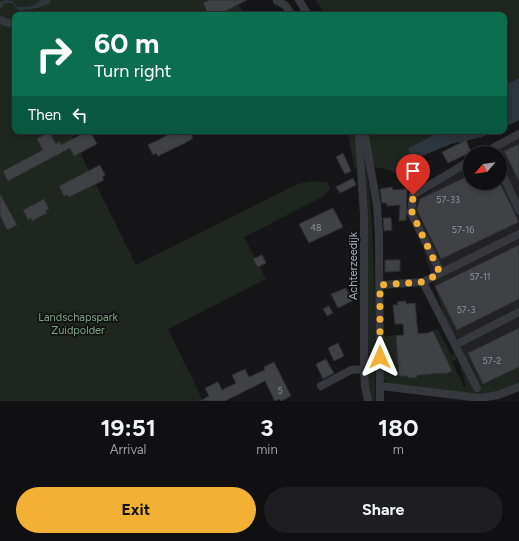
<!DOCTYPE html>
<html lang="en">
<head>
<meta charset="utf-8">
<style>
  :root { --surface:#101012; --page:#1e1e20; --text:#f1f3f6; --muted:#9c9d9f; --line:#303032; --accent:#f2b134 }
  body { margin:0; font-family:Figtree,sans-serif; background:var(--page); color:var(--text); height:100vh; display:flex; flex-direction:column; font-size:15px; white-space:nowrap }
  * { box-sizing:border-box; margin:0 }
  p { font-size:13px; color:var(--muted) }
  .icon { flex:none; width:22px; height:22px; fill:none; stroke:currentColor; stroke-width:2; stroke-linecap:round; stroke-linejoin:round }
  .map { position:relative; height:401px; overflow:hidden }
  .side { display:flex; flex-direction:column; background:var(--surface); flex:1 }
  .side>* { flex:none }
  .top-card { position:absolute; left:12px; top:12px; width:495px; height:122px; border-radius:8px; box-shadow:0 2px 6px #0003,0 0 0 1px var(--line); background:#0b6e4f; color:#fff; overflow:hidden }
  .needle { width:26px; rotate:242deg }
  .tools { position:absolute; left:463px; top:146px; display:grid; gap:8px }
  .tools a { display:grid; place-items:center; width:44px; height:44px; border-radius:50%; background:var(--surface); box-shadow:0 2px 6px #0003,0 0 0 1px var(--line); font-size:20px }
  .pin { position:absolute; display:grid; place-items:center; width:34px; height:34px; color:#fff; margin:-41px -17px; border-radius:50% 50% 50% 0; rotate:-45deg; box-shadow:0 0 4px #0007 }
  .pin .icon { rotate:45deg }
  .me { position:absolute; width:44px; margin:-22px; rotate:0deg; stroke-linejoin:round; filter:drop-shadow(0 0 3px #0008) }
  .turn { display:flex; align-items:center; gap:14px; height:84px; padding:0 16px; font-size:18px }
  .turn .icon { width:52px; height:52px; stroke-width:2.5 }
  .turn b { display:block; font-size:28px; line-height:34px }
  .then { display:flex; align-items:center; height:38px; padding:0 16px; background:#0003; gap:8px; font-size:15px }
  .eta { display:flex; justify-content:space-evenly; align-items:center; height:68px; text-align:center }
  .eta b { font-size:24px; font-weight:700; line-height:28px }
  .primary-button { display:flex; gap:8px; margin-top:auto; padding:8px 16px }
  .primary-button a { flex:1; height:46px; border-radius:24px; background:var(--accent); color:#111; font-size:16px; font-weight:700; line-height:46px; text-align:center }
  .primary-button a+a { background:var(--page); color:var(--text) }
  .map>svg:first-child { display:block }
  .built { fill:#222225 }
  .green { fill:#1e261f }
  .water { fill:#2c353c }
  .building { fill:#404145; stroke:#303034 }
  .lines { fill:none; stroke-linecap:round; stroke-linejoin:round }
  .minor { stroke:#37383d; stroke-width:8 }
  .route { stroke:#f2b134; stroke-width:7; stroke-dasharray:0 12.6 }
  .labels { text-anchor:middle; stroke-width:3.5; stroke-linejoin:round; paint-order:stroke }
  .number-label { font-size:9px; fill:#8e929b }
  .street-label { font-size:11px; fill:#a8adb8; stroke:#111113 }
  .park-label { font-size:11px; fill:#7fa381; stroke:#111113 }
</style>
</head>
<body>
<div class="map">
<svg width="519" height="401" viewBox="0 0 519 401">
  <rect width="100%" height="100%" fill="#161618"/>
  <path class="built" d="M519 136V382L476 401H471L409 204 470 165V183H500V153H489Z"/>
  <path class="green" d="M0 0H208L202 3 209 15H15V131H83L72 136 136 265 291 187C305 181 312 181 327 182L330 189 324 196 244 237 266 279 168 329 203 401H0Z
    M316 0H519V78L504 85V15H325Z
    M238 3 244 15H215Z
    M347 131H358V167L355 169Z
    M367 131H442L408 148 409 153 412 158 414 175 410 177 381 168 374 167Z
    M364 145C376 231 375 315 375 401H370L368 391Z
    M438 329 451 355 455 354 457 359 452 362 464 387 469 385 473 391 519 367V375L516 376 519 382V385L487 395 393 386 384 379V336L431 332Z"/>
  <path class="water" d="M6 0 12 1 18 7C29 7 34 7 41 0H51L50 3C40 8 31 10 19 10L17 9 13 3H5L0 9V2Z
    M519 78V120L504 128V85Z
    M442 131H497L482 137 451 144 417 158H412L409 153 408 148Z"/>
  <path class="building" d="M209 0H247L217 15H209L203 3Z
    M88 131H90L97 144 74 156 70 148 8 181 3 171 43 150 37 139 49 132 56 144 60 142 61 145Z
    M176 131H200L191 135 193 138 185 143 158 156 156 153 153 155 148 145Z
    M466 140 471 152 448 163 442 152Z
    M519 144V181L504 151Z
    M343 153 351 171 345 174 336 157Z
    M100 165 105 175 102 177 104 180 69 197 67 195 64 196 59 186Z
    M470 175V183H500L519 222 441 259 417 210 420 199Z
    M353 178 356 185 340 193 336 187Z
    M392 187 393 190 407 189 406 220 399 221 400 205 387 206V203H382L380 189Z
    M0 194 17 225 7 230 0 215Z
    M44 199 49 209 45 211 47 213 32 221 31 218 28 220 23 210Z
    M333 208 343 227 309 243 299 224Z
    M383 218H391L392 230 384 231Z
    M519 245V299L457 330 435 286Z
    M262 255 266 263 258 267 253 259Z
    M385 260H400V271L385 272Z
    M346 288 352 301 338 308 331 294Z
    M406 301V304L415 303 418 334 428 333 433 331 452 371 445 374 444 373 420 375H417V377L408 378V376H399L396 336 404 335 403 324H395L393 305H398L397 302Z
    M329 306 333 313 327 316 323 309Z
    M519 328V367L483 384 468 353Z
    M338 343 344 356 334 361 328 348Z
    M326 359 334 373 323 379 316 364Z
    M274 362 291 396 281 401 279 399 275 401 265 381 225 401H200L209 396 205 388 218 382 222 390 236 383 232 375 245 369 249 377 265 370 264 367Z"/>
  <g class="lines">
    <path class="minor" d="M299 0 308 15
      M277 1 285 5 292 15
      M0 20 15 25
      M360 131 359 136 364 215V369L365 386 368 401
      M364 131 377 205 379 235 380 401
      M491 149 519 134
      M500 169 519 210
      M441 273 411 213 413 195 470 161
      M423 282 455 345 519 312
      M380 285 423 282 519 234
      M455 345 477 388
      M321 386 351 370 364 369
      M381 386 480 398 498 395 519 387"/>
  </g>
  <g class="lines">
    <path class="route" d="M380 357V285L423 282 440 273 412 213 413 195"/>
  </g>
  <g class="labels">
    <g class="number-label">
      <text x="448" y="203">57-33</text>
      <text x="316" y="231">48</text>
      <text x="463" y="233">57-16</text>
      <text x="480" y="280">57-11</text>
      <text x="466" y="313">57-3</text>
      <text x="492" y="364">57-2</text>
      <text x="280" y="394">5</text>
    </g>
    <g class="street-label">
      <text transform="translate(353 266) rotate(-90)" y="4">Achterzeedijk</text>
    </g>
    <g class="park-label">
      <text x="78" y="321">Landschapspark<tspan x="78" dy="13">Zuidpolder</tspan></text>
    </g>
  </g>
</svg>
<div class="tools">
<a><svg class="needle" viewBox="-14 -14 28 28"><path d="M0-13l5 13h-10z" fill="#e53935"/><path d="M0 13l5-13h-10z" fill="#9c9d9f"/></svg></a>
</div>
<div class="pin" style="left:413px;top:195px;background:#d93025"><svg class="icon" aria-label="arrive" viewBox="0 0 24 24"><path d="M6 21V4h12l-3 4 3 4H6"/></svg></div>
<svg class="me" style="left:380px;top:357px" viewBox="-20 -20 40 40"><path d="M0-17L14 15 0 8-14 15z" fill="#f2b134" stroke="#fff" stroke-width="4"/></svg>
<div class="top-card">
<div class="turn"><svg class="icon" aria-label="right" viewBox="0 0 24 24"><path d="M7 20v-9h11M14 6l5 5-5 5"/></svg><div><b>60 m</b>Turn right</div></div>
<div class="then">Then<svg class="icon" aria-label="left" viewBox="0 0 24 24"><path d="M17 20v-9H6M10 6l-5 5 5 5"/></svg></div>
</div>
</div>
<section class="side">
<div class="eta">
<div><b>19:51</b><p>Arrival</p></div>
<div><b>3</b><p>min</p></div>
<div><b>180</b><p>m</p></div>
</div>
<div class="primary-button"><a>Exit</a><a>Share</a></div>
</section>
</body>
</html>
